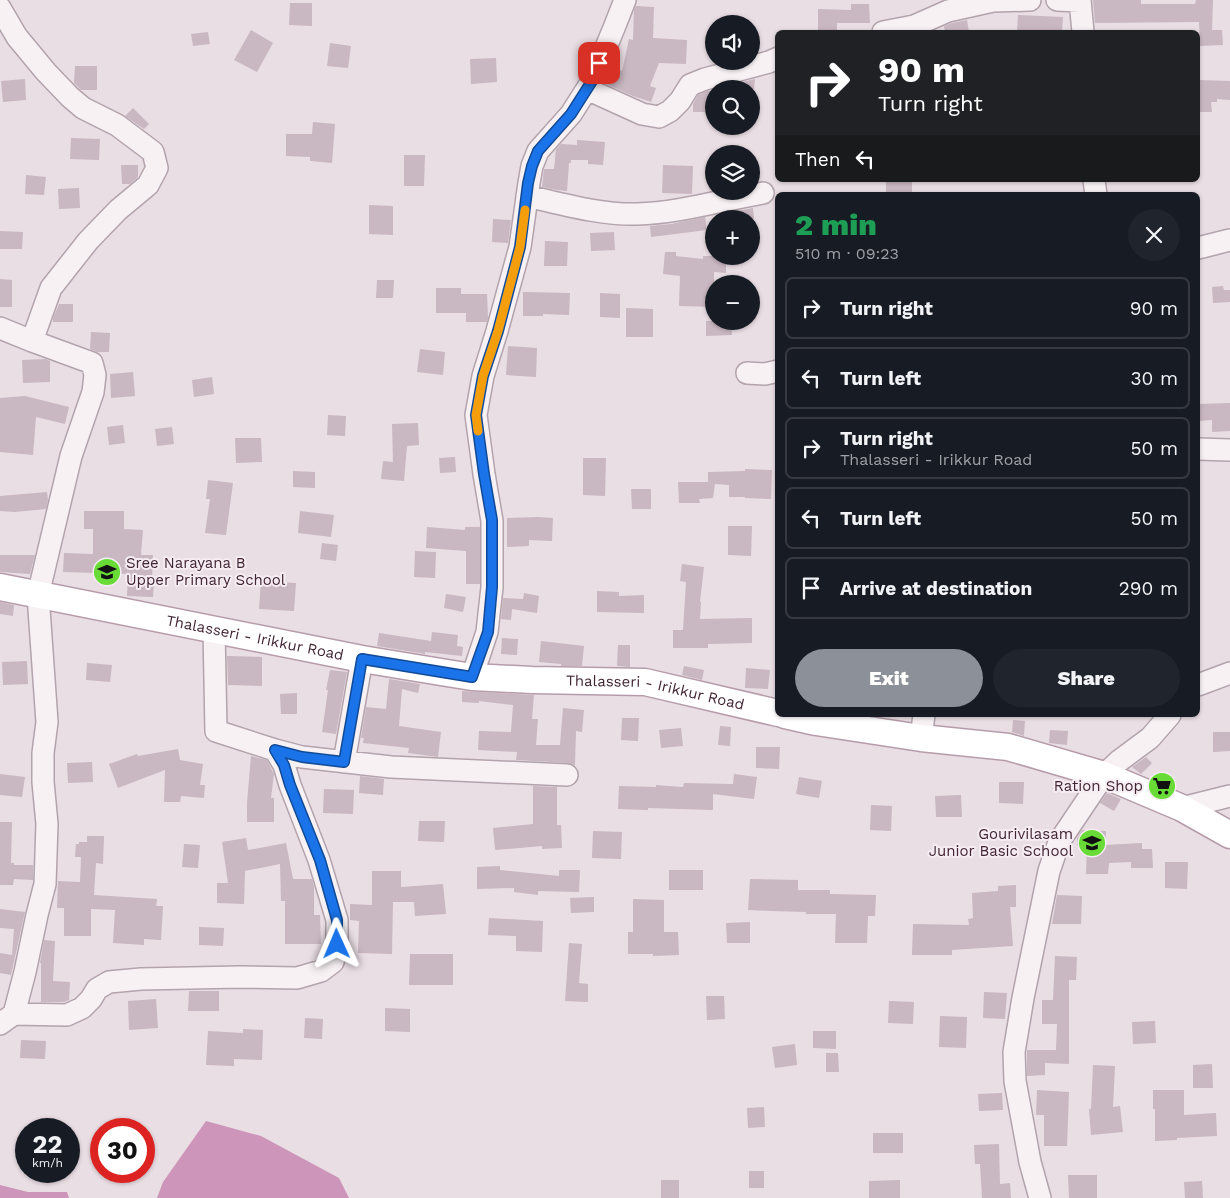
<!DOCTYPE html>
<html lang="en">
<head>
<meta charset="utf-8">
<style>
  :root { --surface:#171b24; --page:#20242c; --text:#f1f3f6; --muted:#9ea1a6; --line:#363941; --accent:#8c9099 }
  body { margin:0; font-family:"Work Sans",sans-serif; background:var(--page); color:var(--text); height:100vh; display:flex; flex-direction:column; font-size:19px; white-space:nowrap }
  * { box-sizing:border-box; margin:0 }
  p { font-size:16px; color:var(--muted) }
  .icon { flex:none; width:28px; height:28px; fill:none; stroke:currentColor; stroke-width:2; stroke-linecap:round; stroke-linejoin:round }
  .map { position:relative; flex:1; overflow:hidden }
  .drawer { position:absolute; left:775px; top:192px; width:425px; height:525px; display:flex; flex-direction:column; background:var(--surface); border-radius:8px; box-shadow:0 1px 4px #0004 }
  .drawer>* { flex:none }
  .hud { position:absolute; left:775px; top:30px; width:425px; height:152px; border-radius:8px; box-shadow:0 1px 4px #0004; background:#202124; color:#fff; overflow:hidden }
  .buttons { position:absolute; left:705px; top:15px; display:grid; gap:10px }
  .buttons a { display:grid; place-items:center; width:55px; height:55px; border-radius:50%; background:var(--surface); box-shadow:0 1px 4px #0004; font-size:25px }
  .speed { position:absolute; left:15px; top:1118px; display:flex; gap:10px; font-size:25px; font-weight:700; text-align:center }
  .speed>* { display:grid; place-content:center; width:65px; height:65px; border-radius:50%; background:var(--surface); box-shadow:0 1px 4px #0004; line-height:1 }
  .speed small { font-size:12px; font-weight:400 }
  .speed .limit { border:8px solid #d22; background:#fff; color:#111 }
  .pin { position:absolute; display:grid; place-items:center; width:42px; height:42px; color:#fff; margin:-21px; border-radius:10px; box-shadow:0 2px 8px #0006 }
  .me { position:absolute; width:55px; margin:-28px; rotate:359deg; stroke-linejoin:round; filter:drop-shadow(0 0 4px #0008) }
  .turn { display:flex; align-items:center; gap:18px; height:105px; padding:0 20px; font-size:22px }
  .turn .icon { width:65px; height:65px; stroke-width:2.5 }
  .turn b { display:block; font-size:35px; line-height:42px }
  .then { display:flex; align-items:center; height:48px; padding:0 20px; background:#0003; gap:10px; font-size:19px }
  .round { display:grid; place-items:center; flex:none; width:52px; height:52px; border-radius:26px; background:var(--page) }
  .overview { display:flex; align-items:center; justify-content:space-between; height:85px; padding:0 20px }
  h1 { font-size:30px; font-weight:800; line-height:38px; color:#1e9e55 }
  .action { display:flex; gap:10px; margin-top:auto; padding:10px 20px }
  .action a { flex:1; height:58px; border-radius:30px; background:var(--accent); color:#fff; font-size:20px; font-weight:800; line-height:58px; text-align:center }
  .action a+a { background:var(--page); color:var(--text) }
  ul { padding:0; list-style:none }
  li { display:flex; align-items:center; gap:15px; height:62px; margin:0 10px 8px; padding:0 10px; border:2px solid var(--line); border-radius:8px }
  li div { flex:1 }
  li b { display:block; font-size:19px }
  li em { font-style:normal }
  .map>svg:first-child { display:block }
  .water { fill:#cd95b9 }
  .building { fill:#c9b7c1 }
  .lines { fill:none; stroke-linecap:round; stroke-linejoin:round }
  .minor-casing { stroke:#b3a3ac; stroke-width:24 }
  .major-casing { stroke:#b69caa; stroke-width:29 }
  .minor { stroke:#f7f1f4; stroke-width:21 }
  .major { stroke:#fff; stroke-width:26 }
  .route-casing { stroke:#114b97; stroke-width:12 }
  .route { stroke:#1a73e8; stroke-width:9 }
  .slow { stroke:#f59e0b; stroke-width:9 }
  .labels { text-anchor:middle; stroke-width:4; stroke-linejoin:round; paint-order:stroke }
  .poi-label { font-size:15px; fill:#412534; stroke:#f6edf3; text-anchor:end }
  .street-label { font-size:15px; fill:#412534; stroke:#f6edf3 }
</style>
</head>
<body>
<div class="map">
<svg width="1230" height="1198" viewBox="0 0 1230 1198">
  <rect width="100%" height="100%" fill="#e9dee4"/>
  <path class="water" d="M206 1121 261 1136 339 1178 349 1198H157L163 1182Z
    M0 1185 28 1192H67L69 1198H0Z"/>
  <path class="building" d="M1093 0H1141V4H1195L1196 0H1213L1212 30H1222L1223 45 1200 46 1199 22 1095 23Z
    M290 3H312V26L289 25Z
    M851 4H869L870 23H837V32L818 31V9L851 10Z
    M636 6 654 7 653 38 687 40 686 64 659 63 650 86 656 88 651 102 633 96 606 84 611 70 617 73 618 69 622 71 629 39 633 40 634 10Z
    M1018 15 1063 17 1062 32H1017Z
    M967 20 969 32H945L944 26 952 23Z
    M251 30 273 43 257 72 234 60Z
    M208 32 210 44 193 46 191 34Z
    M330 43 351 46 348 68 327 66Z
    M496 58 497 82 471 84 470 59Z
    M75 66H97V90H81L74 83Z
    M25 79 26 100 3 102 1 81Z
    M755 79 754 89H734V84Z
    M1198 80 1230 81V100L1217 99V102H1211L1212 112H1198Z
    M708 91H714V109H705V112H693V104L698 95Z
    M133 108 149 124 144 129 125 116Z
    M313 122 335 124 332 163 310 161V157L286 156V134H312Z
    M71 138 100 139 99 160 70 159Z
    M577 140 605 142 603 165 588 164V160H571V163H569L567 191 557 190 542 187 544 169H554L556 149 561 144 577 145Z
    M404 155H425L424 186H404Z
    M121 165H138V177L130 184H122Z
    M663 165 693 166 692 194 662 193Z
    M26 175 46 177 44 195 25 194Z
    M886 180H912V195H886Z
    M79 188 80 208 59 209 58 189Z
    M369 205 393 206V235L369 234Z
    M753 208 754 219H726L725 213Z
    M705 217 707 230 651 237 650 226 671 224Z
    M493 219 511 220 508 243 492 242Z
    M0 231 23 232 22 249H0Z
    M614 232 615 250 591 251 590 233Z
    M545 241 568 242 567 266H544Z
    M665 252H676V256L703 259V256H726V273L714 272V307L679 306 680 276 663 274Z
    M0 279 12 280V307H0Z
    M377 280H394L393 298H376Z
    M1223 286 1224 290H1230V302L1213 303 1212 287Z
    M436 288H461V294H487L488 318 487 322H466V313H436Z
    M523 292 570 293 569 315 543 314V316H523Z
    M600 293 620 294V318L600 317Z
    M59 304H73V322H53V318Z
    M626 308 653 309V337H626Z
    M706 321H731L732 335 706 336Z
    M91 332 110 333 109 352H97L90 349Z
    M508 346 537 348 536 377 506 375Z
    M420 349 445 352 443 375 417 372Z
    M46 359 50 361V382L23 383 22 360Z
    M133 372 135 396 111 398 110 374Z
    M212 377 214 394 194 397 192 380Z
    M25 396 69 407 65 424 36 417 33 455 0 452V398Z
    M1230 403V431L1212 432V420L1198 421V404Z
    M328 415 346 416 345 436 327 435Z
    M418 423 419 445 407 446 404 481 381 479 383 461 393 462 392 424Z
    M123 425 125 443 109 445 107 427Z
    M172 427 174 444 157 446 155 429Z
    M235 438H261L262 462 236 463Z
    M455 457 456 472 440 473 439 458Z
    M583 458H606L605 496 583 495Z
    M745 469 772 470 771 499 745 498V497H729V485L715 484 713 498 699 499 700 503H679L678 482H708V472L745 471Z
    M293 471 315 472V488L293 487Z
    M208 480 233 483 226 535 205 533 210 499H206Z
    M631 489H651V509H632Z
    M47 492 48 500 46 509 15 512 0 511V496Z
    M84 511H124V529L143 530 141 555H153L152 582H154L153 597 127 596 128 574 63 572 64 553 93 554V529H84Z
    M300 511 334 515 331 537 298 533Z
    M538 517 553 518 552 541 529 540V546L507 547V518Z
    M728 526H752L751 556 728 555Z
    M427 527 465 530V527H480V584H466V551L426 548Z
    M322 543 338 545 336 561 320 559Z
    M415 551 436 552 435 578 414 577Z
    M0 555H35L30 574 0 572Z
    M682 564 704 567 700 602H701L700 619 752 618V643L708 644V648H673V630H683L686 582 680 581Z
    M261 581 296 583 294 611 259 609Z
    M597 591 619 592V596L644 595V613L597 612Z
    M524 593 539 596 537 613 512 609 511 620 501 619 503 598 523 599Z
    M446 594 466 597 463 612 444 608Z
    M0 602 14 605 13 616 0 614Z
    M432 632 458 635 457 646 463 647 462 656 425 652V654L377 646 379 633 431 641Z
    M502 638 518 639 517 655 501 654Z
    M541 641 584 646 582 666H561V664L539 662Z
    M618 645H630V667L617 666Z
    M227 656 262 657V686L228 685Z
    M27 661 28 684 3 685 2 662Z
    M87 663 112 665 110 682 86 680Z
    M684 666 704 670 702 680 682 675Z
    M746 668 770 670 768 689 745 688Z
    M330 670 347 672 336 734 322 732 328 690H326Z
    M389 679 420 684 418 693 402 689 399 726 441 732 438 757 408 753 409 748 363 743 364 738H361L366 707 386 709Z
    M462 691 534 695 532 719H538L536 745H560L563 708 584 710 582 732 576 731 575 765 568 763 516 760 517 752 478 750 479 731 511 732 513 705 479 701V703L462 702Z
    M297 693V714H281L280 694Z
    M622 718H639L638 741 621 740Z
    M1013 720 1025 721 1024 736 1012 732Z
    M720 726 731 727 730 746 718 745Z
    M681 728 683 746 661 748 659 730Z
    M1050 730 1068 731 1067 745 1049 743Z
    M1213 732H1230V751L1213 752Z
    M756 747H780L779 769 756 768Z
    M178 749 180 760 203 764 200 785H205L204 798 181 796 180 802H164L165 770 118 788 109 764 137 754 138 756Z
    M251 756 267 760 274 774 271 798H274V822H247V803Z
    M1146 757 1152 763 1141 774 1132 767Z
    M92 762 93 782 68 783 67 763Z
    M0 774 25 777 22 797 0 795Z
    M734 774 757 777 754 799 713 794V810L648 808V810L618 809 619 786 656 787V785L683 787 684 783 733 784Z
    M360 776 384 779 383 795 359 793Z
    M799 777 822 781 819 798 796 794Z
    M999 782H1024L1023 804 999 803Z
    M533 786 557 787V825H561L562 848 542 849V846L495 850 493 828 533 824Z
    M324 789 354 790 353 814 323 813Z
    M1107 793 1121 799 1114 811 1100 803Z
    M961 795 962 817H936L935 796Z
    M871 805 892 806 891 831 870 830Z
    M419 821H445L444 842 418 841Z
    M0 822H12L11 863H14V865H33V880L14 879 13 885H0Z
    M1082 830 1106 831 1105 845 1142 843V849H1152L1153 868H1131V862L1109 863 1108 874H1086L1087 846H1077V838Z
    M593 831 622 832 621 859 592 858Z
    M87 836H104L103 864 96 863 94 895 157 899 156 906H163L161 940 144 939V945L113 943 115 910 91 909V936H64V908H57L58 881 80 882 81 857H75L76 844H79V842H87Z
    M246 838 248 850 286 843 293 879H312L314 887V915H320L321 944H285V901H281L280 864 245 871 244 904 217 903V883H228L222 842Z
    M184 844 200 845 198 868 182 867Z
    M1165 862H1188L1187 889 1165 888Z
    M500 866V870L559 876V870H580L579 892 538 891V895L514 892V888L477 889V867Z
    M669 870H703V890H669Z
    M372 871H401V887L443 884 446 914 415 916 414 902H393L392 954 358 953 359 921 350 920V904L372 905Z
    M750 879 798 880V890H830V894L876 895 875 916H868L867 943H835L836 914H806V912L771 911 748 910Z
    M1016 885V907H1010L1013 946 952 950V955H912L913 924 969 925 968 919 973 918 972 893 998 891V886Z
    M1057 895 1082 896 1081 924H1052Z
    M594 897V912L571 913 570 898Z
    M633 899 664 900V932H678L679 955 653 956V954H628V932H633Z
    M0 909 25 912 11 975 0 973V953L12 955 14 929 0 928Z
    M489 918 543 921 542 952 516 951V936L488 935Z
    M750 922V943H727L726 923Z
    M199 927 224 928 223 946 199 945Z
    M44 940 55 941 53 981 70 982 69 1000 64 1002H41V963H40Z
    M569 943 582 944 579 983 588 984V1002L565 1001Z
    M410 954H453V985H409Z
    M1055 956 1077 957 1076 980H1069V1064L1045 1063V1075L1027 1076V1050H1056L1057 1024H1042V1000H1053Z
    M189 991H219V1011H188Z
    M984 992 1007 993 1005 1019 983 1018Z
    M706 996H724L725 1019 707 1020Z
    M156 999 158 1028 129 1030 128 1001Z
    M889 1001 914 1002 913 1024 888 1023Z
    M385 1008 410 1009V1032L385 1031Z
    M940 1016 967 1017 966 1048 939 1047Z
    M305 1018 323 1019 322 1039 304 1038Z
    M1155 1021 1156 1043 1133 1044 1132 1022Z
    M243 1029 263 1030 262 1060 234 1059V1066L206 1065 208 1031 243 1033Z
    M813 1031H836V1049L813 1048Z
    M21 1040 46 1041 45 1059 20 1058Z
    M795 1044 797 1065 775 1068 772 1047Z
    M826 1053H838L839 1072H826Z
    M1212 1064 1213 1088H1193V1065Z
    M1093 1065 1115 1066 1113 1107 1120 1106 1123 1132 1091 1135 1089 1109H1091Z
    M1037 1090 1069 1092 1067 1146H1044V1115H1036Z
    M1153 1090H1184V1115L1216 1113 1217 1136 1177 1138V1140L1155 1141V1109H1153Z
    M1002 1093 1003 1110 979 1111 978 1094Z
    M764 1107 765 1127 748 1128 747 1108Z
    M873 1133H903V1153H873Z
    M999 1144 1000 1184 1010 1183 1011 1198H982L980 1164H975L974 1145Z
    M749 1171H764V1188H749Z
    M1068 1175H1097V1198H1069Z
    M661 1180H679V1198H661Z
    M900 1180V1198H869V1181Z
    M1202 1181 1203 1198H1185L1184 1182Z"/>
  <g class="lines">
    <defs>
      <path id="minor" d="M1057 0 1080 1
        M1080 0 1083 32
        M0 8 17 37 46 72 70 97 83 108 117 125 153 152 157 168 148 185 118 210 88 241 51 288 32 341 92 363 95 375 93 392 71 456 38 595 47 722 43 753V782L47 824 45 884 37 915 25 972 14 1014
        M883 32 914 26 948 11 993 1 1030 0
        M587 89 642 114 659 117 670 111 680 101 690 85 705 79 769 62 778 58
        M1094 180 1096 195
        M527 196C563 204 600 215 637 214 680 213 721 200 763 193
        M1198 248 1230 240
        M0 328 32 341
        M747 373 765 374 778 371
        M1198 449 1230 450
        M472 677 487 632 492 587V521L484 474 476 415 483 376 497 331 520 247 529 183 532 166 538 151 571 114 592 81 614 28 625 0
        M1198 685 1230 673
        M921 738 924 715
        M275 750 302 757 391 767 567 775
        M344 762 362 659
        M1182 808 1230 796
        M0 1024 14 1014 67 1015 82 1008 91 999 97 989 109 982 141 979 240 977 297 978 321 971 333 962 337 944V920L319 860 290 785 284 765 275 750 216 731 214 629
        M1040 1198 1030 1162 1015 1081 1014 1052 1023 998 1049 871 1059 842 1104 775 1119 761 1150 738 1170 715"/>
      <g id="major">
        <path id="s1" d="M0 587 362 659 447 673 472 677 532 680 645 682 778 713"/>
        <path d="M785 715 816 722 921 738 1008 747 1104 775 1182 808 1230 835"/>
      </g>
    </defs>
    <use href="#minor" class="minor-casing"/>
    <use href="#major" class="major-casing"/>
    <use href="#minor" class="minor"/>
    <use href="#major" class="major"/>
  </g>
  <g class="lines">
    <defs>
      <path id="route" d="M337 944V920L320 860 290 785 284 765 275 750 302 757 344 762 362 659 472 677 488 632 492 587V520L484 474 476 415 483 376 498 331 520 247 528 183 532 166 538 151 571 114 592 81 599 63"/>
    </defs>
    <use href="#route" class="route-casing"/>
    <use href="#route" class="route"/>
    <path class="slow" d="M478 431 476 415 483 376 498 331 520 247 525 210"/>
  </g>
  <defs>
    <symbol id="school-disc" viewBox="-11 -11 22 22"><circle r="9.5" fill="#69db36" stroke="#f6edf3"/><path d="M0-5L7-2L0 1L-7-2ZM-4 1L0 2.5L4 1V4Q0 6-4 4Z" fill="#111"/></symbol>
    <symbol id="supermarket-disc" viewBox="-11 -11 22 22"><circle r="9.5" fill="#69db36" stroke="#f6edf3"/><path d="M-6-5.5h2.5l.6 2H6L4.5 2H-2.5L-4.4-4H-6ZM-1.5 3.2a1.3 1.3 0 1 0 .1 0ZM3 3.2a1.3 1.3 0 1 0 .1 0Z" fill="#111"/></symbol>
  </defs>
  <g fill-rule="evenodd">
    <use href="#school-disc" x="91" y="556" width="32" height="32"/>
    <use href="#supermarket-disc" x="1146" y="770" width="32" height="32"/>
    <use href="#school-disc" x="1076" y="827" width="32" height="32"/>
  </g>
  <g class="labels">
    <g class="poi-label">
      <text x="126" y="568" text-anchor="start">Sree Narayana B<tspan x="126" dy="17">Upper Primary School</tspan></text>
      <text x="1143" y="791">Ration Shop</text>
      <text x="1073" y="839">Gourivilasam<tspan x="1073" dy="17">Junior Basic School</tspan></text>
    </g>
    <g class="street-label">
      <text dy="5" stroke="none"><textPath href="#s1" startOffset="260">Thalasseri - Irikkur Road</textPath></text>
      <text dy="5" stroke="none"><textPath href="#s1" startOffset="665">Thalasseri - Irikkur Road</textPath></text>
    </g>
  </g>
</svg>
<div class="buttons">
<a><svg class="icon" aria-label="sound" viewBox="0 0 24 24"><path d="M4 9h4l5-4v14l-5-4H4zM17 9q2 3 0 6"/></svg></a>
<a><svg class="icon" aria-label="search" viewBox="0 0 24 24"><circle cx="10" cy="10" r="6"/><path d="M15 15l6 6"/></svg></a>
<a><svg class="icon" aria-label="layers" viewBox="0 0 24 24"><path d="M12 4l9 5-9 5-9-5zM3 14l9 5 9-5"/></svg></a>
<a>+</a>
<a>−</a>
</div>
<div class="speed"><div>22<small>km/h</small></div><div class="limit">30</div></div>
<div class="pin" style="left:599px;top:63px;background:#d93025"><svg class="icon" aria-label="arrive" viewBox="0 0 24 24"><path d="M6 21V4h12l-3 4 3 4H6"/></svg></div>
<svg class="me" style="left:337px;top:944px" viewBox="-20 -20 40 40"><path d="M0-17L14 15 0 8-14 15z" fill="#1a73e8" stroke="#fff" stroke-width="4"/></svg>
<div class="hud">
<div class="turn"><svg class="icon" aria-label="right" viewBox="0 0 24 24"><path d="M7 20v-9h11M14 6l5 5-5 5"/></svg><div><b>90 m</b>Turn right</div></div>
<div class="then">Then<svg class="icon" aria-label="left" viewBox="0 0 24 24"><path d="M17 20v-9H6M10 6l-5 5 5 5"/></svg></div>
</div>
<section class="drawer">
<div class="overview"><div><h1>2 min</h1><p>510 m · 09:23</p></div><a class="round"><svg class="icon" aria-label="close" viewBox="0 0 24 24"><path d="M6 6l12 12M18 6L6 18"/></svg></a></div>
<ul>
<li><svg class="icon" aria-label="right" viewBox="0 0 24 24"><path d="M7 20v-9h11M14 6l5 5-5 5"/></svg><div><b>Turn right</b></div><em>90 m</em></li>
<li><svg class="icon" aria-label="left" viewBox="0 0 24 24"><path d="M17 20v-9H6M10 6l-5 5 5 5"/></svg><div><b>Turn left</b></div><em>30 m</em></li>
<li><svg class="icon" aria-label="right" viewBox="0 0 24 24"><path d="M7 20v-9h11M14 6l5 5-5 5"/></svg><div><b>Turn right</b><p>Thalasseri - Irikkur Road</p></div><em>50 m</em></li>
<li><svg class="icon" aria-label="left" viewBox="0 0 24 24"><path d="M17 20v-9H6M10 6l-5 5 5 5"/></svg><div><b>Turn left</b></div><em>50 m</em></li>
<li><svg class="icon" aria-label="arrive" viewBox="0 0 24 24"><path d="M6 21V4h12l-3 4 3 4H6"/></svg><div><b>Arrive at destination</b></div><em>290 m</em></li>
</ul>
<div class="action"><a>Exit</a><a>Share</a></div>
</section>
</div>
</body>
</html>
